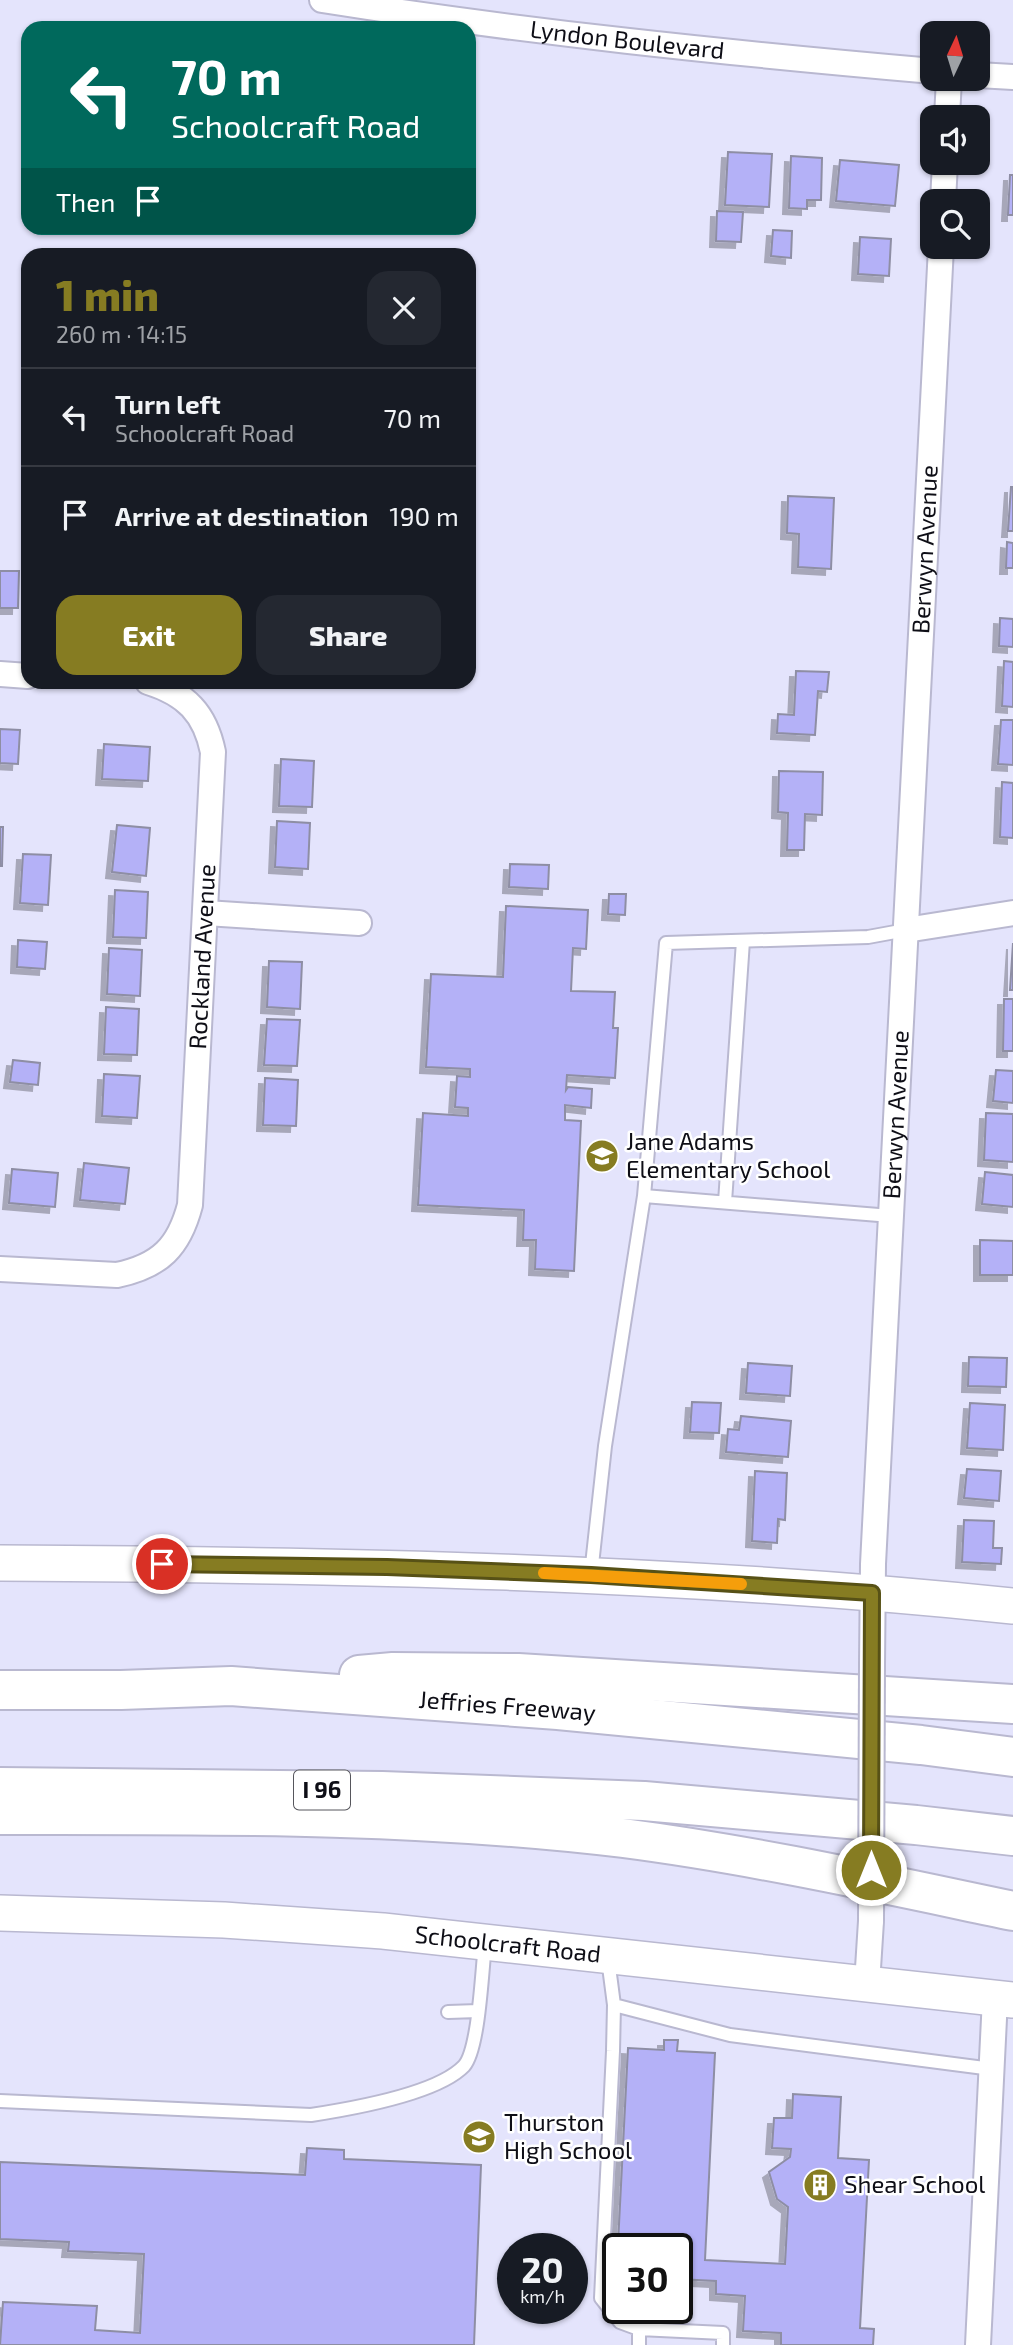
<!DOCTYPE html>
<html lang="en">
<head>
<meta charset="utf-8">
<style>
  :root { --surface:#171b24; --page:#242831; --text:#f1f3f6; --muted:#9ea1a6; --line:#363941; --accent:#867c22 }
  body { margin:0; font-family:"Exo 2",sans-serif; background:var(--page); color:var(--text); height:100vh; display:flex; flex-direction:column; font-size:26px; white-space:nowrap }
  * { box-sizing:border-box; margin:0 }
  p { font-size:23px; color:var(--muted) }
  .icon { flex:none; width:38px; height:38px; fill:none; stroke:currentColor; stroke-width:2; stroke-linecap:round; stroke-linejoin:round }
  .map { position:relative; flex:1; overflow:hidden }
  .sheet { position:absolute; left:21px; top:248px; width:455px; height:441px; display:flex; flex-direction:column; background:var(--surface); border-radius:21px; box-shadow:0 2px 5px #0004 }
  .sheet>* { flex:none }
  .top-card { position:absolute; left:21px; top:21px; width:455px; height:214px; border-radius:21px; box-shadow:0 2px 5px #0004; background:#00695c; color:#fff; overflow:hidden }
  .needle { width:46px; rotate:4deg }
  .buttons { position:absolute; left:920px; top:21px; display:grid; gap:14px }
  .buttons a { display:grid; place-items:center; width:70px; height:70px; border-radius:14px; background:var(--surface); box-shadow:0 2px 5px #0004; font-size:35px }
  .speed { position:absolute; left:497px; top:2233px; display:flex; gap:14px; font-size:35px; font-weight:700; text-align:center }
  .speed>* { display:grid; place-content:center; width:91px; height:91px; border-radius:50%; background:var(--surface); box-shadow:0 2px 5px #0004; line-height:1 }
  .speed small { font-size:18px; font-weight:400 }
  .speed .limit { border:4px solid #111; border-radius:10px; background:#fff; color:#111 }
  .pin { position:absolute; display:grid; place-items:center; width:60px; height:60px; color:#fff; margin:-30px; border:4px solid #fff; border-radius:50%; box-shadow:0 2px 7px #0007 }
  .me { position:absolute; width:77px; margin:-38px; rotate:0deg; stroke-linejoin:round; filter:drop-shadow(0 0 5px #0008) }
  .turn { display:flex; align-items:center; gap:24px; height:147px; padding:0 35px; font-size:32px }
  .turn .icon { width:91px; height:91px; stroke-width:2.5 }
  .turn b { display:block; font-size:49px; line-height:60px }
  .then { display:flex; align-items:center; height:66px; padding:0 35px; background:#0003; gap:14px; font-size:26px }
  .round { display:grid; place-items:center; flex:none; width:74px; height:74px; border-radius:21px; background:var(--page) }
  .overview { display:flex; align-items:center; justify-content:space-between; height:119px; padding:0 35px }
  h1 { font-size:42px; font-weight:800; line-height:52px; color:var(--accent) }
  .primary-button { display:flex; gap:14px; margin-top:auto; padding:14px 35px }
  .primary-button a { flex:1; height:80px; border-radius:21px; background:var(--accent); color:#fff; font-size:28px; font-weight:800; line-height:80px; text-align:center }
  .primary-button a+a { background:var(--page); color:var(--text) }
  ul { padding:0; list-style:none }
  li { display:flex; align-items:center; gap:21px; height:98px; padding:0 35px; border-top:2px solid var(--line) }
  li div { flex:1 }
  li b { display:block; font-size:26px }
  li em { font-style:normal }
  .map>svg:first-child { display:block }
  .building { fill:#b4b1f7; stroke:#8e8ea4; stroke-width:2; filter:url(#shadow) }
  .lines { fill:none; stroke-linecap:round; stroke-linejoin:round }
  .lane-casing { stroke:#b9b8d0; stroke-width:16 }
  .street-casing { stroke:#b9b8d0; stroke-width:28 }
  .secondary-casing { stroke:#b9b8d0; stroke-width:38 }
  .highway-casing { stroke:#b9b8d0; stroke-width:42 }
  .lane { stroke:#fff; stroke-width:12 }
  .street { stroke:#fff; stroke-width:24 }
  .secondary { stroke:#fff; stroke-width:35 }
  .highway { stroke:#fff; stroke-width:38 }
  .street-bridge-casing { stroke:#b9b8d0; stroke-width:28; stroke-linecap:butt }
  .street-bridge { stroke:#fff; stroke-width:24 }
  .route-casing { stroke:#575116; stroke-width:18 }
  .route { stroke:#867c22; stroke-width:12 }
  .slow { stroke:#f59e0b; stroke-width:12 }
  .labels { text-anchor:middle; stroke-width:5; stroke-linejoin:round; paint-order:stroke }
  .shield { fill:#fff; stroke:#56565c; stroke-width:2 }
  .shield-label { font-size:23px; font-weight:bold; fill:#0e0e16 }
  .street-label { font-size:24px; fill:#0e0e16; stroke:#fff }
  .poi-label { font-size:24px; fill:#0e0e16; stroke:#fff; text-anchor:start }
</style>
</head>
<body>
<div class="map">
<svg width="1013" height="2345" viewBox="0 0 1013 2345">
  <defs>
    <filter id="shadow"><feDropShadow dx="-6" dy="6" stdDeviation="0" flood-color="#0004"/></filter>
  </defs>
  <rect width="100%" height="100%" fill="#e4e4fc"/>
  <path class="building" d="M728 152 772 154 769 207 725 205Z
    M791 156 822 158 821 200H807V209L789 208Z
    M840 160 899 165 895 206 836 201Z
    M1010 175H1013V215H1008Z
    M717 211 743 212 741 242 716 241Z
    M773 230 792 231 791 258 771 256Z
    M860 237 891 239 889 276 858 274Z
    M1011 487H1013V531H1008Z
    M788 496 834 498 831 569 798 567 799 534 787 533Z
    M1007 542 1013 543V568H1006Z
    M0 571H19L18 608H0Z
    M1000 618 1013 619V647L999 646Z
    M1004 661 1013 662V707L1002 706Z
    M796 671 829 672 827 692 818 691 815 735 777 733 778 714 794 715Z
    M1001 720H1013V765L998 764Z
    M0 729 20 730 18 764 0 763Z
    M104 744 150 747 148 781 102 779Z
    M281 759 314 761 312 807 279 806Z
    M779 771 823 772 822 815 805 814 804 850H787L788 813 778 812Z
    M1002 782 1013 783V838L1000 837Z
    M277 821 310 823 308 869 275 867Z
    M117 825 150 828 146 876 112 872Z
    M0 827H3L2 866H0Z
    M23 854 51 855 48 905 20 903Z
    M510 864 549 865 548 889 509 887Z
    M115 890 148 892 146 938 113 937Z
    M609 894H626L625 915 608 914Z
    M506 906 588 910 586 949 573 948 571 991 615 992 613 1028H618L615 1078 567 1075 566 1090 568 1087 592 1089 591 1108 565 1105V1120L581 1121 574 1271 535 1269 536 1240H523L524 1210 418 1205 423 1113 468 1116V1108L455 1107 457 1076 470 1077V1069L426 1067 431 974 503 977Z
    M18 940 47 942 45 969 17 967Z
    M1013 943V990H1010Z
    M109 948 142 950 140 996 107 994Z
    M269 961 302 962 300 1009 267 1007Z
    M1004 999H1013V1051H1003Z
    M106 1007 139 1009 137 1055 104 1054Z
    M267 1019 300 1020 297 1066 264 1065Z
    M13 1060 40 1063 38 1085 10 1082Z
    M996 1070 1013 1071V1103L993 1101Z
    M104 1074 140 1076 137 1118 102 1116Z
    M265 1078 298 1080 296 1126 263 1125Z
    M986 1113 1013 1114V1162L984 1160Z
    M84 1163 129 1168 125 1204 80 1200Z
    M12 1169 58 1173 55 1207 9 1203Z
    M985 1172 1013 1175V1207L982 1204Z
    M980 1240 1013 1241V1275H980Z
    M969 1357 1007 1358 1006 1387 968 1386Z
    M748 1363 792 1366 790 1396 746 1393Z
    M692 1402 721 1403 719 1433 690 1432Z
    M970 1403 1005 1405 1003 1450 967 1448Z
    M741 1416 791 1421 788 1457 726 1452 728 1429 739 1430Z
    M967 1469 1001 1471 999 1501 964 1498Z
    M755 1471 787 1473 785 1520 778 1519 777 1543 752 1541Z
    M964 1520 994 1521 993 1548H1002L1001 1564 962 1562Z
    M664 2040H678L677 2051 715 2053 705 2260 785 2264 788 2207 777 2199 769 2172 790 2157 791 2149 772 2148 774 2118H792L793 2094 841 2097 838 2158 869 2160 860 2328 874 2329 873 2345H781V2333L743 2331 745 2296 716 2294V2281L677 2279V2249H618V2283H616L628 2048 664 2050Z
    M307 2148 344 2150V2159L481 2165 474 2345H0L3 2302 97 2306 95 2330 140 2333 144 2254 68 2251 69 2242 0 2239V2162L305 2175Z"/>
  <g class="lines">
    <defs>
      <path id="lane" d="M725 1202 743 941
        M891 1216 644 1196 666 943 868 937 906 930
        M591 1574 605 1446 644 1196
        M608 1959 614 2005 613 2051 601 2298 620 2322 639 2329V2345
        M614 2005 730 2035 992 2069
        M448 2012 478 2011
        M0 2101 311 2115C350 2109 437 2094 464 2066 479 2049 482 1970 485 1944
        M639 2329 723 2333V2345"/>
      <g id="street">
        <path id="s1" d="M322 0C524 32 728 53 933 71"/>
        <path d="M978 75 1013 77"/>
        <path d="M947 117 949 79"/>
        <path d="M943 201 945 163"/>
        <path d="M0 674 28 676"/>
        <path d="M206 913 359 923"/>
        <path d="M906 930 1013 913"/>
        <path id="s2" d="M0 1269 117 1275C160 1266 179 1247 190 1205L213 752C205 713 186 694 148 682"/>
        <path id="s3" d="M872 1664 873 1564 941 247"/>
        <path d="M867 1984 871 1921"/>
        <path d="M978 2345 995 1998"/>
      </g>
      <g id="secondary">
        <path d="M0 1563C338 1565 676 1571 1013 1606"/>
        <path id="s4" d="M0 1913 224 1920 383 1931 1013 2000"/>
      </g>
      <g id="highway">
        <path d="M359 1675 393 1672 518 1673 1013 1704"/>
        <path id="s5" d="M0 1690H121L231 1686 558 1710 921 1745 1013 1757"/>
        <path d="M0 1787 382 1791 644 1801 916 1825 1013 1836"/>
        <path d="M0 1815C207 1815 417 1813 623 1838 754 1855 884 1884 1013 1911"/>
      </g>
    </defs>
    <use href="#lane" class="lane-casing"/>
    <use href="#street" class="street-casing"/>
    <use href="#secondary" class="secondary-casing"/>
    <use href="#highway" class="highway-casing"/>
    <use href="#lane" class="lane"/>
    <use href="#street" class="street"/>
    <use href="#secondary" class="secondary"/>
    <use href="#highway" class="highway"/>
    <defs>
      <path id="street-bridge" d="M871 1921 872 1664"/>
    </defs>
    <use href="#street-bridge" class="street-bridge-casing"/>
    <use href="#street-bridge" class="street-bridge"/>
  </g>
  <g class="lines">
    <defs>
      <path id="route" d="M162 1564 387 1567 591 1575 872 1593 871 1870"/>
    </defs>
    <use href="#route" class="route-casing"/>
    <use href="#route" class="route"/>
    <path class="slow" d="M544 1573 741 1584"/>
  </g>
  <defs>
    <symbol id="school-disc" viewBox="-11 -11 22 22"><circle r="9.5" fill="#867c22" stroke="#fff"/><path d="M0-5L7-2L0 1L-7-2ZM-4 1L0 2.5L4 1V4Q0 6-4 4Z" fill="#fff"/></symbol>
    <symbol id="building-disc" viewBox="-11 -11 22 22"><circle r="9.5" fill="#867c22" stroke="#fff"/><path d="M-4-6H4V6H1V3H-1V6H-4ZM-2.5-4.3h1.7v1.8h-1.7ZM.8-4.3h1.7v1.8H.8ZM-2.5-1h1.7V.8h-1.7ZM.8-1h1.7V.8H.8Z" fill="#fff"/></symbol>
  </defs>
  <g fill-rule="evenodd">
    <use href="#school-disc" x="583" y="1137" width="38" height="38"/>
    <use href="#school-disc" x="460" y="2118" width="38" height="38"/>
    <use href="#building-disc" x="801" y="2166" width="38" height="38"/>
  </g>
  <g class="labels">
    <rect class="shield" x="294" y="1770.5" width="56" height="39" rx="5"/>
    <g class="shield-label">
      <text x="322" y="1798">I 96</text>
    </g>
    <g class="street-label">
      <text dy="8" stroke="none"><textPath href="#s1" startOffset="308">Lyndon Boulevard</textPath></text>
      <text dy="8" stroke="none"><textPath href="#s3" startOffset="1116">Berwyn Avenue</textPath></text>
      <text dy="8" stroke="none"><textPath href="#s2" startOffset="474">Rockland Avenue</textPath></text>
      <text dy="8" stroke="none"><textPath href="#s3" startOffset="550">Berwyn Avenue</textPath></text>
      <text dy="8" stroke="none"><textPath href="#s5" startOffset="508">Jeffries Freeway</textPath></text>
      <text dy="8" stroke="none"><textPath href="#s4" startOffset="509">Schoolcraft Road</textPath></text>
    </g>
    <g class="poi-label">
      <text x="626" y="1150">Jane Adams<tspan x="626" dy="28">Elementary School</tspan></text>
      <text x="504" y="2131">Thurston<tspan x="504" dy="28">High School</tspan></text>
      <text x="844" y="2193">Shear School</text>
    </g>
  </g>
</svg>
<div class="buttons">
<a><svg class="needle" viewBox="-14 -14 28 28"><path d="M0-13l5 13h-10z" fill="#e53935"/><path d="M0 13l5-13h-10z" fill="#9ea1a6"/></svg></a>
<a><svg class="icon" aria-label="sound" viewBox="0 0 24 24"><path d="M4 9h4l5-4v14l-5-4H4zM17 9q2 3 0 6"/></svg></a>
<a><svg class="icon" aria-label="search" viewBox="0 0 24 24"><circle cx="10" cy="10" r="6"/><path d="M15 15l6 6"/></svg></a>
</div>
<div class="speed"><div>20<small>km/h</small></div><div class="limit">30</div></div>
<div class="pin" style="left:162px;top:1564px;background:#d93025"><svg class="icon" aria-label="arrive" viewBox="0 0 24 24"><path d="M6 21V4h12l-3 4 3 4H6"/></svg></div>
<svg class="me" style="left:871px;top:1870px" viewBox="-20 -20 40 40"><circle r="17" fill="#867c22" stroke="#fff" stroke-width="3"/><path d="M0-11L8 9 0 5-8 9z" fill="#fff"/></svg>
<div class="top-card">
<div class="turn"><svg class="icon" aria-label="left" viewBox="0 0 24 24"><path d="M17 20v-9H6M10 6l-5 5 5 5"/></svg><div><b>70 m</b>Schoolcraft Road</div></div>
<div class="then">Then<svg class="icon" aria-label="arrive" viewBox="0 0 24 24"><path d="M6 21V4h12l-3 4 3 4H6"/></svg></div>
</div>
<section class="sheet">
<div class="overview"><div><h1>1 min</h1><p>260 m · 14:15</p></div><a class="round"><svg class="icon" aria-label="close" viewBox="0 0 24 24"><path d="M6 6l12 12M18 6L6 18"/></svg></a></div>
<ul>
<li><svg class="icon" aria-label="left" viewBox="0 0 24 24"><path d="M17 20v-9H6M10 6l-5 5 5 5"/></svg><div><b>Turn left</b><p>Schoolcraft Road</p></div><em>70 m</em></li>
<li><svg class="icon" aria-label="arrive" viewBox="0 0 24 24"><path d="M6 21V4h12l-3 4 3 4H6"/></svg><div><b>Arrive at destination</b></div><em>190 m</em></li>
</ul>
<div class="primary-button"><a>Exit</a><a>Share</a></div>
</section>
</div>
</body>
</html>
